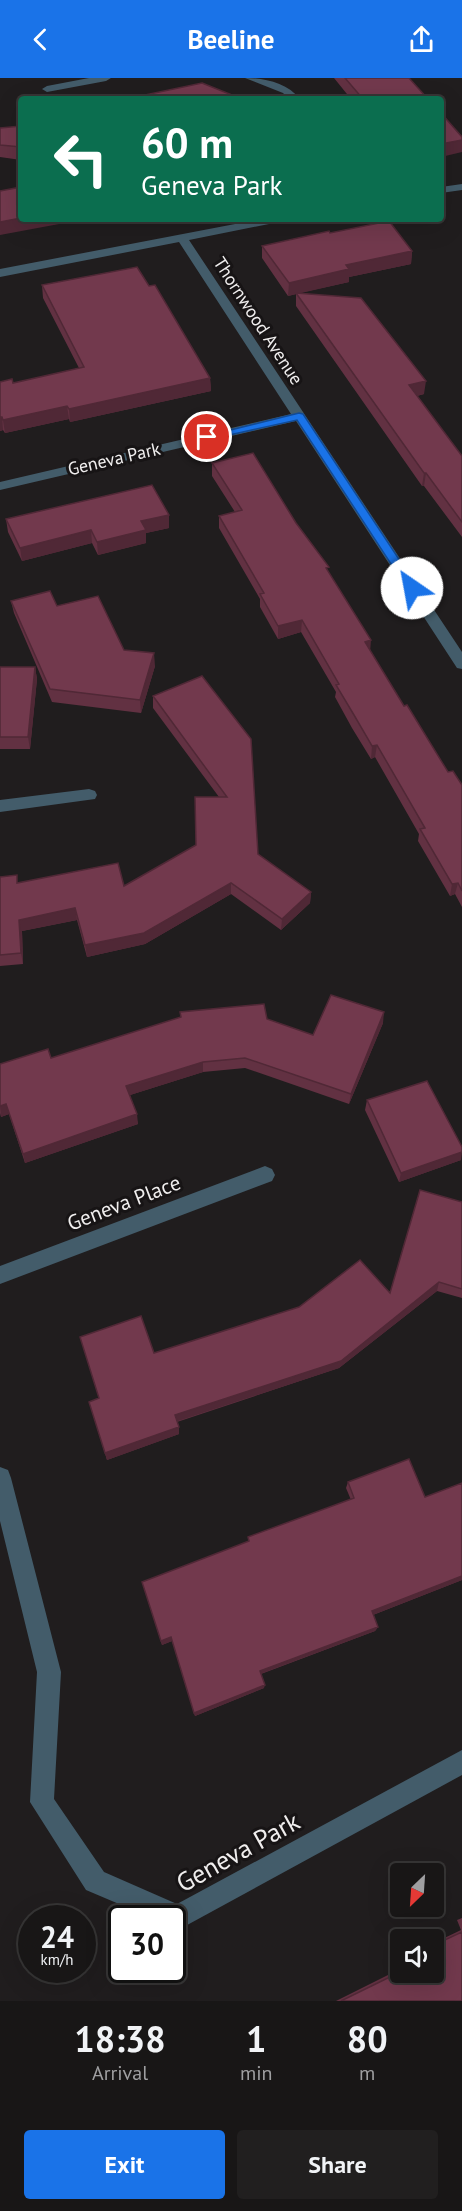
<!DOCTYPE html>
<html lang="en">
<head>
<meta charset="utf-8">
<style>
  :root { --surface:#181616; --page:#211f1f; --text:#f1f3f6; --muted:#9f9fa1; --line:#363535; --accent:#1a73e8 }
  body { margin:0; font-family:"PT Sans",sans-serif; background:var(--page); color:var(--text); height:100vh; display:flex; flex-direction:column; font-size:22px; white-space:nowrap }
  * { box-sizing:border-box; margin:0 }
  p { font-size:20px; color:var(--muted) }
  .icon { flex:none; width:33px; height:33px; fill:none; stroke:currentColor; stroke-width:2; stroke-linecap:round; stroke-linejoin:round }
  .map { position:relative; height:1923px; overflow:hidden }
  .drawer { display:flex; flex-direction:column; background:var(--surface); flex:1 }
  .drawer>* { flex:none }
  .top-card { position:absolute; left:18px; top:18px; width:426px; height:126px; border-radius:6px; box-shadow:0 6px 24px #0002,0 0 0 2px var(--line); background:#0b6e4f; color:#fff; overflow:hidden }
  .needle { width:39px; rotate:205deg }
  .fabs { position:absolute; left:390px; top:1785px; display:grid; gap:12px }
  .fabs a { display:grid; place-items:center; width:54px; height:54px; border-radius:6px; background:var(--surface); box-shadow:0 6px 24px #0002,0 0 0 2px var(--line); font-size:30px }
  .speed { position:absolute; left:18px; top:1827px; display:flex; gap:12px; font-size:30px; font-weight:700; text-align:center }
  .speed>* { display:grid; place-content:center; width:78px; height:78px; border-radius:50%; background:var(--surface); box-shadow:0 6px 24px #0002,0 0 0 2px var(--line); line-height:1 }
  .speed small { font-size:15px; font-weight:400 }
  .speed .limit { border:3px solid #111; border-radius:9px; background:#fff; color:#111 }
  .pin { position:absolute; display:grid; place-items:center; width:51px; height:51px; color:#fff; margin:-26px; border:3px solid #fff; border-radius:50%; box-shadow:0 2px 6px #0007 }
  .me { position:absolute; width:66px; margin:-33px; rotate:327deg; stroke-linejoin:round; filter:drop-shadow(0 0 4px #0008) }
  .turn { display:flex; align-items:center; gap:21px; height:126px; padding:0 24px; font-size:27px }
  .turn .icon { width:78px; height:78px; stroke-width:2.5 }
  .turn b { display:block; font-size:42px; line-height:51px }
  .eta { display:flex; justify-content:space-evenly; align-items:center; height:102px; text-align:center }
  .eta b { font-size:36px; font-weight:700; line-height:42px }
  .button { display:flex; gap:12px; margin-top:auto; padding:12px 24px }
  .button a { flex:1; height:69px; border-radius:6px; background:var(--accent); color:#fff; font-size:24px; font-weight:700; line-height:69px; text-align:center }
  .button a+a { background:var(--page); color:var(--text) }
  header { display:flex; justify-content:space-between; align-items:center; height:78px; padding:0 24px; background:var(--accent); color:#fff; font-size:27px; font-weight:700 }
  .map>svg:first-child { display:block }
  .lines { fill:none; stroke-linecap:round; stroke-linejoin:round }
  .street { fill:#435c6a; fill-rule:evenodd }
  .wall { fill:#623142 }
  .shaded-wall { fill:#502836 }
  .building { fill:#72394d; stroke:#502836; stroke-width:1.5 }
  .route { fill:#1a73e8; stroke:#114b97; stroke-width:1.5 }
  .labels { text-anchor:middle; stroke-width:6; stroke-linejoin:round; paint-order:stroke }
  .far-street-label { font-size:18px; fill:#f0eeee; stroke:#171415 }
  .street-label { font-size:21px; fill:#f0eeee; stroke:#171415 }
  .near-street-label { font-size:26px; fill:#f0eeee; stroke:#171415 }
</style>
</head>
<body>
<header><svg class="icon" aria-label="back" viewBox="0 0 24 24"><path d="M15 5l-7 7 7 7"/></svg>Beeline<svg class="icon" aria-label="share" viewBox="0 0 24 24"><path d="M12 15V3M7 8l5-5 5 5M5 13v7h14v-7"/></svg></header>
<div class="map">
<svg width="462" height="1923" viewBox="0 0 462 1923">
  <rect width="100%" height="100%" fill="#201d1e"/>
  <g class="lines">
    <path class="street" d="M89 0H111L106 3 47 14 42 11 47 8Z
      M245 0C265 0 287 5 300 21H289L283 15Z
      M462 106V112L441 115V109Z
      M261 141H285L279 144 189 162 462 574V591L457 590 296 343 0 412V404L291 336 179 164 0 199V191Z
      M89 711 95 713 97 717 95 721 0 734V722Z
      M265 1088 272 1091 275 1097 272 1103 0 1206V1188Z
      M0 1389 8 1392 11 1400 61 1594 54 1721 104 1794 177 1826 462 1672V1697L178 1852 172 1849V1840H152L86 1812 30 1724 37 1594 0 1443Z"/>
  </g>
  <path class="wall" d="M334 0H409L428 21H351Z
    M21 48V82L0 79V50Z
    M330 155 412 173 411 186 349 199V204L299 215 424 316 417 318 462 378V459L424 408H422L296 228V216L288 218 262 180V168Z
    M42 207 210 300 211 313 70 344 69 341 5 355 3 352 0 353V304L13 305 79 290 43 220Z
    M212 385 296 445 328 493 370 573 404 628 448 694 462 707V829L455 816 450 818 418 763 419 756 375 679 371 681 352 650 335 619 336 614 301 554 278 561 260 529V521L219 450V438L235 434 212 398Z
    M169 437V450L146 455V465L98 477 92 465 22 483 8 454 6 441Z
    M11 523 57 528 124 572 155 588 141 635 52 624 14 535Z
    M0 589H35L37 601 30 671H0Z
    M202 598 258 776 311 814 310 825 281 852 231 816 145 866 87 879 77 842 22 853 23 886 0 888V799L18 805 124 808 196 767 219 719 153 630V618Z
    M267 941 313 957 383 945 349 1026 245 990 203 994 130 1017 138 1046 25 1085 9 1036 1 1039 0 1035V986L51 980Z
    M367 1022 461 1082 399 1104 365 1032Z
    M462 1124V1220L437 1213 339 1290 177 1344 179 1356 107 1382 89 1324 99 1321 154 1275 390 1215Z
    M348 1404 425 1419 462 1405V1502L373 1537 378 1549 375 1553 261 1596 264 1610 195 1638 172 1563 162 1567 142 1504 248 1464V1459L351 1422 346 1410Z
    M462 1840V1923H336L400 1891V1894H434V1865L461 1852 457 1842Z"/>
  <path class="shaded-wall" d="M462 62V74L441 79V66Z
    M21 140V141H86L0 157V144Z
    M412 173 411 186 349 199V204L288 218 289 205 346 187Z
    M210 300 211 313 70 344 69 331Z
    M426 303 424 316 408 320 409 307Z
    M67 328 69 341 5 355 3 342Z
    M0 339H2L3 352 0 353Z
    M424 395H426L424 408H422Z
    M169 437V450L146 455V465L98 477 97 464 141 443Z
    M91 452 92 465 22 483 20 470Z
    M302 542 301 554 278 561V548Z
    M371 562 370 575 365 564Z
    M154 575 155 588 141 635 140 622Z
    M35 589 37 601 30 671 28 659Z
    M377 667 375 679 371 681 372 668Z
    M231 805V816L145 866 87 879 85 867Z
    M458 805 455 816 450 818 452 806Z
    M311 814 310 825 281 852 282 841Z
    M75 830 77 842 22 853 23 886 21 875 19 842Z
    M384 934 383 945 349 1026 351 1016Z
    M203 984V994L127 1018 126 1008Z
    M6 1026 9 1036 1 1039 0 1028Z
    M137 1036 138 1046 25 1085 23 1076Z
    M462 1074 461 1082 399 1104 401 1095Z
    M439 1204 437 1213 339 1290 175 1344V1337Z
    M179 1349V1356L107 1382 105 1375Z
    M462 1498V1502L370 1538 372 1533Z
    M378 1549 375 1553 260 1596V1593Z
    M171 1559 172 1563 162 1567 161 1563Z
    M265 1607 264 1610 195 1638 194 1635Z"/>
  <path class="building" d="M345 0H409L428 21H363Z
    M202 5 242 21H126Z
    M441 35 462 59V62L441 66Z
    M21 48V69L0 67V50Z
    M21 109V140L0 144V113Z
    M389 143 412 173 346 187 349 191 289 205 262 168 329 153 330 155Z
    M137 189 149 208 155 207 210 300 69 331 67 328 3 342 2 339H0V304L12 301 13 305 84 289 42 207Z
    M296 215 361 220 426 303 409 307 462 378V444L426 395H424Z
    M253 375 296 445 329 489 326 490 371 562 365 564 404 628 407 627 448 694 453 693 462 707V813L458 805 452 806 420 751 425 750 377 667 372 668 354 637 336 607 339 606 302 542 278 548 260 516 264 515 219 438 242 432 212 385Z
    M152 407 169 437 141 443 146 452 97 464 91 452 20 470 6 441Z
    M50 513 57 528 98 518 124 572 154 575 140 622 50 611 11 523Z
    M0 589H35L28 659H0Z
    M202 598 251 661 258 776 311 814 282 841 231 805 144 855 85 867 75 830 19 842 21 875 0 877V799L17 797V805L118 785 124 808 196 767 195 719H227L153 618Z
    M331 917 384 934 351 1016 245 980 203 984 126 1008 137 1036 23 1076 6 1026 0 1028V986L48 971 51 980 181 939 180 934 264 926 267 941 313 957Z
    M427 1003 462 1069V1074L401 1095 367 1022Z
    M420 1112 462 1124V1211L439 1204 341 1283 175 1337 179 1349 105 1375 89 1324 99 1320 80 1259 141 1238 154 1275 299 1229 360 1182 390 1215Z
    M409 1381 425 1419 462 1405V1498L372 1533 378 1549 260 1593 265 1607 194 1635 171 1559 161 1563 142 1504 249 1463 248 1459 354 1420 348 1404Z
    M462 1854V1923H341L400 1894H434V1867Z"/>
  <path class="route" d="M299 335 303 336 416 507V512H408L297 342 207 362 202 359Z"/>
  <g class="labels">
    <g class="far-street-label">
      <text transform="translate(258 243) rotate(57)" y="6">Thornwood Avenue</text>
      <text transform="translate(114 381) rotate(-13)" y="6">Geneva Park</text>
    </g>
    <g class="street-label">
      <text transform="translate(124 1125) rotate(-21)" y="7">Geneva Place</text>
    </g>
    <g class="near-street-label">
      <text transform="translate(238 1774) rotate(-29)" y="9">Geneva Park</text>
    </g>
  </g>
</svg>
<div class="fabs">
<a><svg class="needle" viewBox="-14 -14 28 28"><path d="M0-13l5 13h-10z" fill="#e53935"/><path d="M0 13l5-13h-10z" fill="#9f9fa1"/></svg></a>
<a><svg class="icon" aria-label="sound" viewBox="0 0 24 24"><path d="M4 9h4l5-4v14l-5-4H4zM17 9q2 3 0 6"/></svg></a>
</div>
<div class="speed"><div>24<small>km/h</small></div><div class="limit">30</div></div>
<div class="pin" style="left:207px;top:359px;background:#d93025"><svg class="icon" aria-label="arrive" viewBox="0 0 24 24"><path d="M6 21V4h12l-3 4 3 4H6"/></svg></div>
<svg class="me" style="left:412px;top:510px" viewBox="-20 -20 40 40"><circle r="19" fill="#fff"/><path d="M0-13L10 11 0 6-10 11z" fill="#1a73e8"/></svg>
<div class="top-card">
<div class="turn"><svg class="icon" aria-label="left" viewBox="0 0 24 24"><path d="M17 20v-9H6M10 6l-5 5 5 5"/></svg><div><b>60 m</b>Geneva Park</div></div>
</div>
</div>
<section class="drawer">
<div class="eta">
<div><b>18:38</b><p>Arrival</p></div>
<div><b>1</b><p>min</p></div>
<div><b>80</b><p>m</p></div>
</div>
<div class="button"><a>Exit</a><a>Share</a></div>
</section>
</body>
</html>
